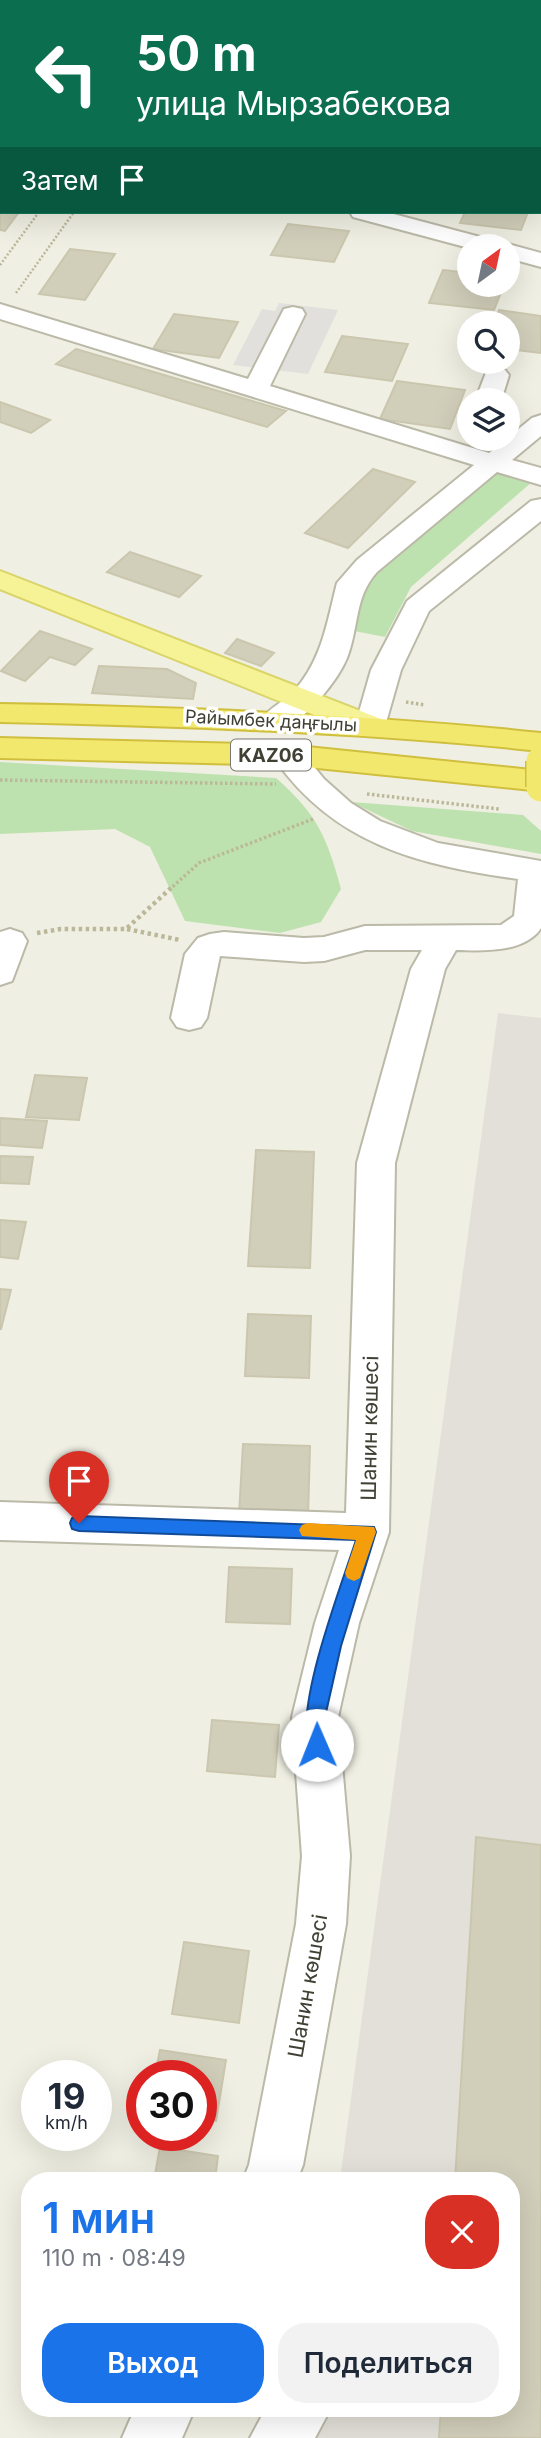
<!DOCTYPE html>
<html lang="ru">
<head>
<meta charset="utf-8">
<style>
  :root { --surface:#fff; --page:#f2f2f3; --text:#1f2937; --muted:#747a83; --accent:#1a73e8 }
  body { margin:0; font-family:Inter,sans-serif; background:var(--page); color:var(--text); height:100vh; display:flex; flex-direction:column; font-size:26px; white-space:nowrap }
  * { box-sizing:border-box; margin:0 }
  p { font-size:23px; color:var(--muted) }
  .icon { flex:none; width:38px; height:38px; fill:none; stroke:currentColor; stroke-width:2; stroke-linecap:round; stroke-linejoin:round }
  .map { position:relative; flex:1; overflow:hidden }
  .side { position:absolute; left:21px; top:2172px; width:499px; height:245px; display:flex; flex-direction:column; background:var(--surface); border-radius:28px; box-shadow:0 7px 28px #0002 }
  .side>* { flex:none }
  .banner { position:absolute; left:0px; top:0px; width:542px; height:214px; box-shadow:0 7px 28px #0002; background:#0b6e4f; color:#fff; overflow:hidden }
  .needle { width:46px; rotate:33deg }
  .tools { position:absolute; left:457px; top:234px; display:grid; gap:14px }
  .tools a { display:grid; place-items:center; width:63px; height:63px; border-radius:50%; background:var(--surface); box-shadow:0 7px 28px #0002; font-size:35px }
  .speed { position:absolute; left:21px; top:2060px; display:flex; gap:14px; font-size:35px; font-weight:700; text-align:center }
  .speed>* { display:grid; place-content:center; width:91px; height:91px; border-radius:50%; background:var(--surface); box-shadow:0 7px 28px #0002; line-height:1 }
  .speed small { font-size:18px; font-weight:400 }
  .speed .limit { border:10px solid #d22; background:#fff; color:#111 }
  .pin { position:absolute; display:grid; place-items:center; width:60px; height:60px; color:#fff; margin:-72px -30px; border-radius:50% 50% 50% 0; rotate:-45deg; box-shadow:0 0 7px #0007 }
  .pin .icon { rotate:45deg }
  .me { position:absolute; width:77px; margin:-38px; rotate:359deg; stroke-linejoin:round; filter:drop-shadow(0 0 5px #0008) }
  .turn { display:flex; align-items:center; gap:24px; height:147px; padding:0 21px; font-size:32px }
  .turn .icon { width:91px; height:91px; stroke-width:2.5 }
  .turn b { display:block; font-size:49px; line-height:60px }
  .then { display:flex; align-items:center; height:66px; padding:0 21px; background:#0003; gap:14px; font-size:26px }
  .round { display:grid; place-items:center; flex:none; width:74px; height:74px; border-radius:28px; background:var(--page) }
  .headline { display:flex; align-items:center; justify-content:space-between; height:119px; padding:0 21px }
  h1 { font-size:42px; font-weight:600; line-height:52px; color:var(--accent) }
  .action { display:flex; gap:14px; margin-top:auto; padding:14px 21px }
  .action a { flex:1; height:80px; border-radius:28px; background:var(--accent); color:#fff; font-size:28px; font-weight:600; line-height:80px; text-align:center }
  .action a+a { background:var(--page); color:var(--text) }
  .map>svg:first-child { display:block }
  .industrial { fill:#e2e0d8 }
  .green { fill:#bee2af }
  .parking { fill:#e1e0dc }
  .building { fill:#d1ceba; stroke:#cbc7ae; stroke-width:2 }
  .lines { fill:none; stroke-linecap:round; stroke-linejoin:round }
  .minor-casing { stroke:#bbb9a7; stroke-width:4 }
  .major-casing { stroke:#d9d469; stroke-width:4 }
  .highway-casing { stroke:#d0bf3e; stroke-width:4 }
  .path-far2 { stroke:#bbb899; stroke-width:2.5; stroke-dasharray:2 2; stroke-linecap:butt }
  .path-far1 { stroke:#bbb899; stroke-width:3.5; stroke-dasharray:2.5 2.5; stroke-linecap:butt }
  .path { stroke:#bbb899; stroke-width:4.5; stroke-dasharray:3.5 3.5; stroke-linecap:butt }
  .minor { fill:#fff; fill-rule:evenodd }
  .major { fill:#f6f397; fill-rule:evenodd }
  .highway { fill:#f2e86d; fill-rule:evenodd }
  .highway-bridge-casing { stroke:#d0bf3e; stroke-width:32; stroke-linecap:butt }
  .highway-bridge { stroke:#f2e86d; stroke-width:29 }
  .route { fill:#1a73e8; stroke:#114b97; stroke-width:2 }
  .slow { fill:#f59e0b }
  .labels { text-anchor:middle; stroke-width:7; stroke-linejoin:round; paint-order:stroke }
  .far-street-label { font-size:18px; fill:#414034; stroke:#fff }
  .shield { fill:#fff; stroke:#7a7971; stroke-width:2 }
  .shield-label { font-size:19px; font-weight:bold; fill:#414034 }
  .street-label { font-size:21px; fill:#414034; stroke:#fff }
</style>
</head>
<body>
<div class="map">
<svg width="541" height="2438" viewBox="0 0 541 2438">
  <rect width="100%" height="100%" fill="#f0efe3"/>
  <path class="industrial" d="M498 1013 541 1018V2438H299L304 2408H511V2180H340Z"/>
  <path class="green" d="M493 471 532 482 411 587 385 637 349 630 362 580Z
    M0 762 276 778C317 814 327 837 341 889L321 922 280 933 185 921 150 847 115 829 0 834Z
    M351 802 523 815 541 831V854L412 831Z"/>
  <path class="parking" d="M279 303 338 310 308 374 233 365 262 309 275 311Z"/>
  <path class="building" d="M0 183 2 212H19L5 231 0 230Z
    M465 212H528L521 230 460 223Z
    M288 224 349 231 334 262 271 255Z
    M70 249 115 254 85 300 39 294Z
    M443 270 469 273V285H504L494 310 429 303Z
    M499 310 541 316V353L508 349V324H494Z
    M174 314 238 322 219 358 153 349Z
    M342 336 408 344 392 381 325 372Z
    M76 349 286 411 267 427 56 364Z
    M397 381 465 390 450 429 380 419Z
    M0 402 50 420 31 433 0 422Z
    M373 469 415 482 348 548 305 533Z
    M130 552 201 576 179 597 107 572Z
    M40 631 92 649 75 665 50 657 25 681 1 671Z
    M237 639 274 653 261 666 225 653Z
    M99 666 167 669 196 683 193 699 92 693Z
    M35 1075 87 1078 79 1120 26 1117Z
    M0 1118 47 1121 42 1148 0 1145Z
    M256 1150 314 1152 310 1268 248 1266Z
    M0 1156 33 1157 29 1184 0 1183Z
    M0 1220 26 1222 18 1259 0 1257Z
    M0 1289 11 1290 1 1329H0Z
    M248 1314 311 1316 309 1378 245 1376Z
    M243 1444 310 1446 308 1517 239 1515Z
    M229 1567 292 1569 290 1624 226 1622Z
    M212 1720 279 1725 275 1777 207 1771Z
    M476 1837 541 1845V2438H439L441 2408H511V2180H455Z
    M184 1942 249 1951 239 2023 172 2014Z
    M160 2050 226 2060 216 2121 201 2119V2076H155Z
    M160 2147 218 2156 215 2180H154Z"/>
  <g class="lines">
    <defs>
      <path id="minor" d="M79 0H99L78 2Z
        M0 92H2L0 105Z
        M350 212H386L499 242 502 246 508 244 541 253V267L508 258V247L469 248 353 217Z
        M0 304 248 379 284 309 293 307 302 309 305 314 270 386 489 453 532 418 541 415V436L512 460 541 468V485L497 472 377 572C354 597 359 628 347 658 338 680 308 717 286 727 279 730 273 728 265 727L261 720C269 707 285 702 294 691 322 660 327 622 337 583L357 560 474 465 0 319Z
        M496 367 505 370 509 375 501 401H475L487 370Z
        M541 499V521L429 611 401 670 385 726 381 733 370 735 359 733 355 726 371 670 407 601 531 501Z
        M288 745 299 748 324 779 351 803 380 821 438 843 541 861V928C525 953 482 951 456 950L445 969 395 1163 389 1532 359 1623 338 1717 350 1856 346 1924 303 2165 297 2180H243L249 2165 296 1924 302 1856 292 1717 315 1623 339 1550 0 1540V1502L346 1513 357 1163 411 969 422 950H365L324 961 304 962 220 956 207 1018 201 1027 189 1030 177 1027 171 1018 185 954 198 938 210 934 224 932 304 938 324 937 365 926 501 925 514 916 518 879C418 865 332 844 272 755L277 748Z
        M10 929 22 933 27 941 12 981 0 985V932Z
        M135 2408H195L182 2438H122Z
        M266 2408H331L315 2438H250Z"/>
      <path id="major" d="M0 571 381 719 385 726 381 733 370 735 359 733 0 589Z"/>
      <path id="highway" d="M0 704C181 707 361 714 541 733V751C361 732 181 726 0 722Z
        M0 738 288 745 541 771V791L288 765 0 758Z"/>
    </defs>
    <use href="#minor" class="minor-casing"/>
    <use href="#major" class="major-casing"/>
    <use href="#highway" class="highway-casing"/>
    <path class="path-far2" d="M0 265 39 212
      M16 293 74 212"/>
    <path class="path-far1" d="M406 702 425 705
      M0 780 276 784
      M367 794 499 809
      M169 890 199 863 313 819"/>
    <path class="path" d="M127 929 180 940
      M37 933 61 929H126L171 888"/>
    <use href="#minor" class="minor"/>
    <use href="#major" class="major"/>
    <use href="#highway" class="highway"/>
    <defs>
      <path id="highway-bridge" d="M541 761V787"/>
    </defs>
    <use href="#highway-bridge" class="highway-bridge-casing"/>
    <use href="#highway-bridge" class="highway-bridge"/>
  </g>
  <path class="route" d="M79 1516 374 1527 376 1532 341 1646 325 1717 327 1745 324 1751 317 1754 310 1751C292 1711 342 1584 356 1540L79 1531 72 1529 70 1523 72 1518Z"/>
  <path class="slow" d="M308 1523 374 1527 376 1532 360 1578 354 1581 347 1578 345 1573 356 1540 302 1536 299 1530 302 1525Z"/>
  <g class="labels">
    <g class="far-street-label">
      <text transform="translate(271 721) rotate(3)" y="6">Райымбек даңғылы</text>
    </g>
    <rect class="shield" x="231" y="739.5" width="80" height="31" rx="5"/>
    <g class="shield-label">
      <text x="271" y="762">KАZ06</text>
    </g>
    <g class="street-label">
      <text transform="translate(370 1428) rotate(-89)" y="7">Шанин көшесі</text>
      <text transform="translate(308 1986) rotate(-80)" y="7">Шанин көшесі</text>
    </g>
  </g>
</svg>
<div class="tools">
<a><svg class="needle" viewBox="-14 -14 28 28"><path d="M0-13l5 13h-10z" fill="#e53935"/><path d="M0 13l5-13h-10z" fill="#747a83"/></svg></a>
<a><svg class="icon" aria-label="search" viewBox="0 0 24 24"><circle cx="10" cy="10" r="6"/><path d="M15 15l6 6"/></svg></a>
<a><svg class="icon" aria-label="layers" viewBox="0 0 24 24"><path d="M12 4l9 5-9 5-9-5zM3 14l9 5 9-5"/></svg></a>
</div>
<div class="speed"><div>19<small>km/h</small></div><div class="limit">30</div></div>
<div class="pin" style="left:79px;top:1523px;background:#d93025"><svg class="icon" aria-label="arrive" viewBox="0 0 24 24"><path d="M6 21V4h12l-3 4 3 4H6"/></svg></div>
<svg class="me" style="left:317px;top:1745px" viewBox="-20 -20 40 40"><circle r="19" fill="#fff"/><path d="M0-13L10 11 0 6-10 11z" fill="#1a73e8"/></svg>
<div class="banner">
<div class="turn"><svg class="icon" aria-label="left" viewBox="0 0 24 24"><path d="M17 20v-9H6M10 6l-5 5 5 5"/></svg><div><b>50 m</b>улица Мырзабекова</div></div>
<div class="then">Затем<svg class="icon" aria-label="arrive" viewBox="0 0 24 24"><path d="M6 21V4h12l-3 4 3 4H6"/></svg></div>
</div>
<section class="side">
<div class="headline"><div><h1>1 мин</h1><p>110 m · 08:49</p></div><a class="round" style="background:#d93025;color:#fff"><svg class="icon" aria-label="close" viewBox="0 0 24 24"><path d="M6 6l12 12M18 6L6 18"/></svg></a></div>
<div class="action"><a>Выход</a><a>Поделиться</a></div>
</section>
</div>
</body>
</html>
